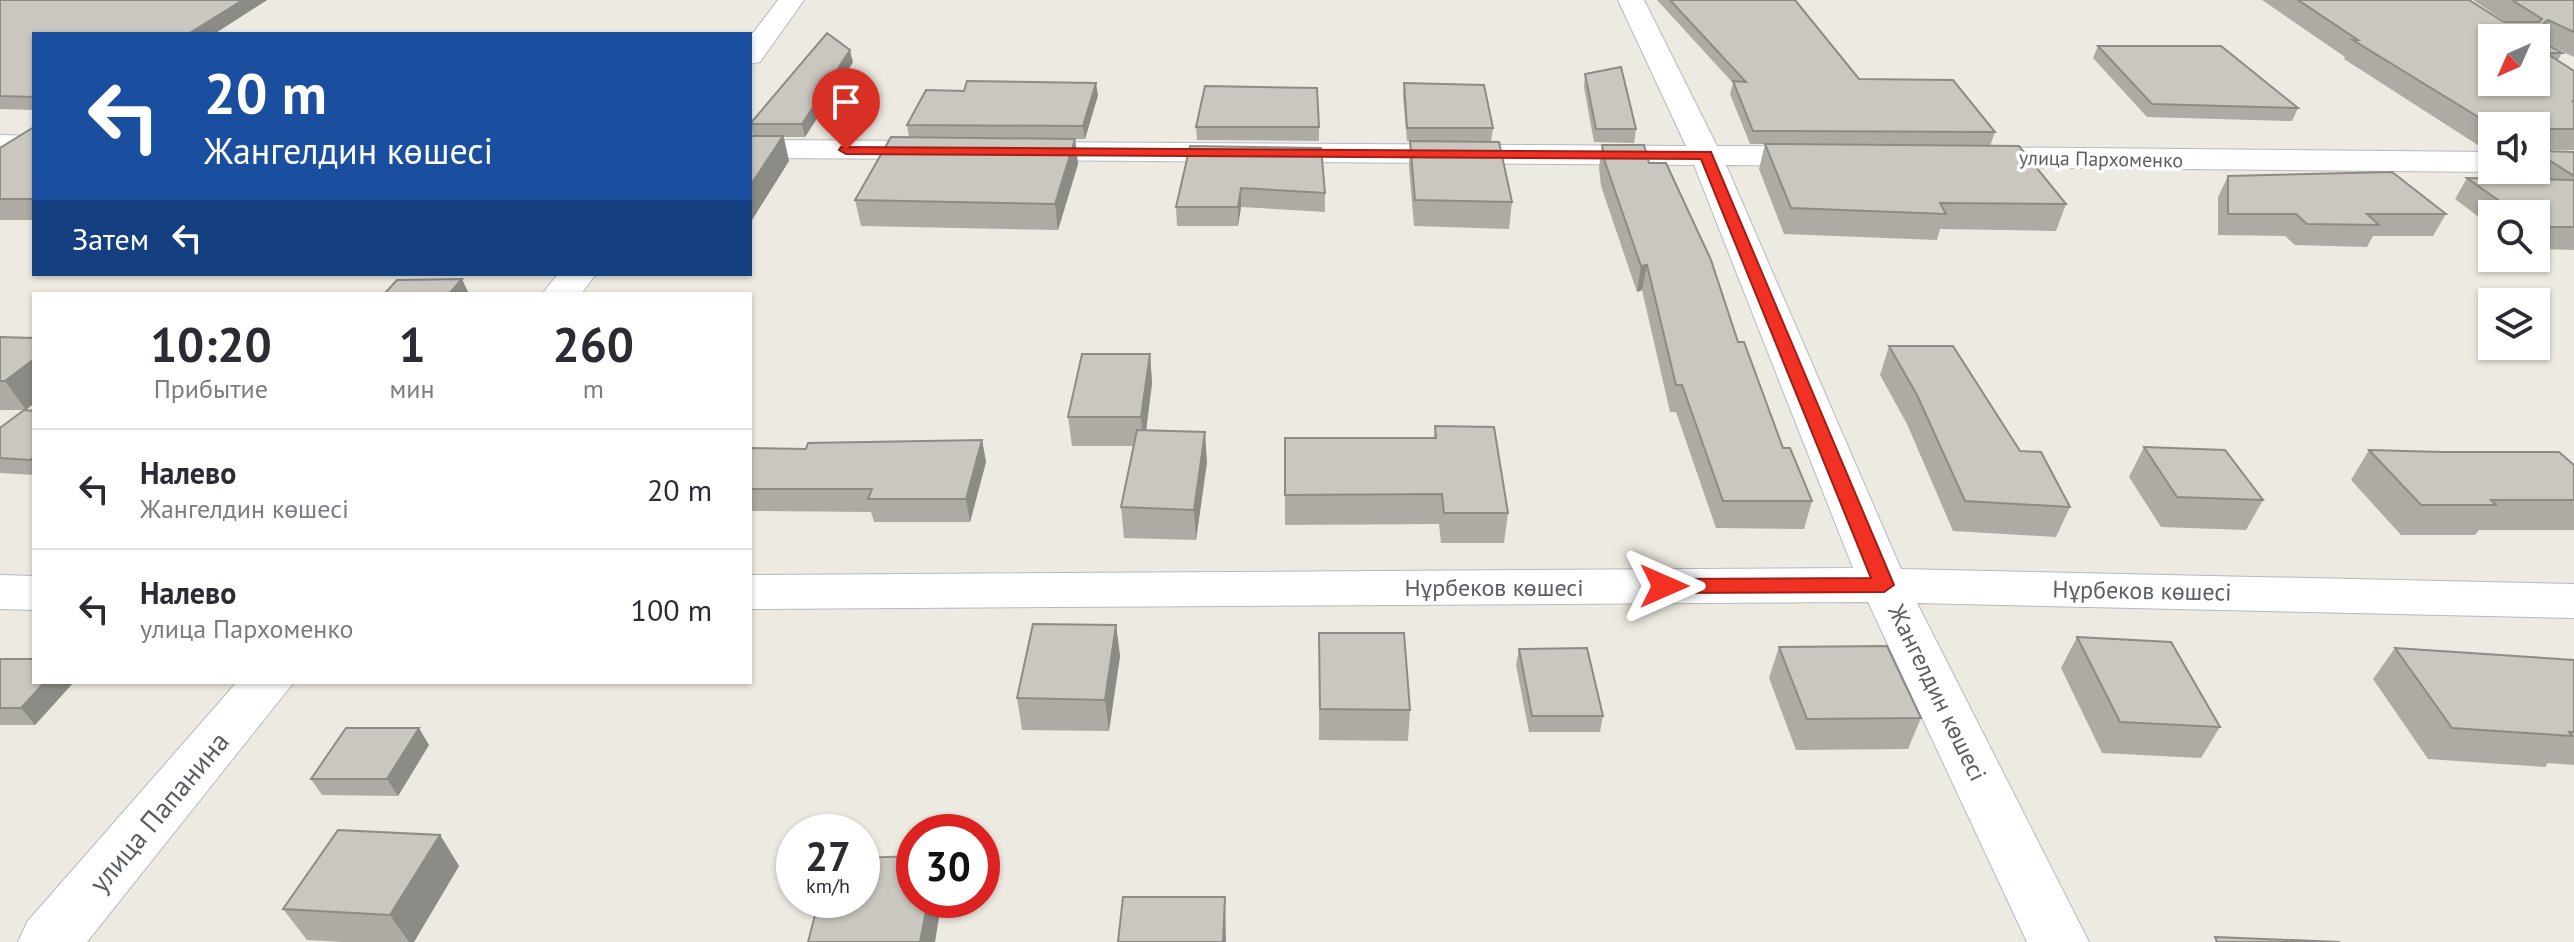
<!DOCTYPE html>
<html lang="ru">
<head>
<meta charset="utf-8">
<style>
  :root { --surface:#fff; --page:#f2f2f3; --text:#2b2b33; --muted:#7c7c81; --line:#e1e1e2 }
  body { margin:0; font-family:"PT Sans",sans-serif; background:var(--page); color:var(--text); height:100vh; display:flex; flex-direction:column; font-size:30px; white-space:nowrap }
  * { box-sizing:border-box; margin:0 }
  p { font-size:26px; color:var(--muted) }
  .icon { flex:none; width:44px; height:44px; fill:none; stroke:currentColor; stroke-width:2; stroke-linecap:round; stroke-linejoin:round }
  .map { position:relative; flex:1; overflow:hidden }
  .sheet { position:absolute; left:32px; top:292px; width:720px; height:392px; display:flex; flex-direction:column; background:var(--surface); border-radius:0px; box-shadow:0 2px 6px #0004 }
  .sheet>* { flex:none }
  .banner { position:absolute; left:32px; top:32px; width:720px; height:244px; border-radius:0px; box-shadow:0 2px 6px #0004; background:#1a4fa0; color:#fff; overflow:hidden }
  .needle { width:52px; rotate:225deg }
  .fabs { position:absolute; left:2478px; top:24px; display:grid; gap:16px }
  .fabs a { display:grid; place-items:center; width:72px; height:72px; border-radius:0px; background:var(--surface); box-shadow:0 2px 6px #0004; font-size:40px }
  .speed { position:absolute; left:776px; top:814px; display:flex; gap:16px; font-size:40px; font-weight:700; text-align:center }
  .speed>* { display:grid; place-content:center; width:104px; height:104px; border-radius:50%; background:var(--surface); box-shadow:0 2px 6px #0004; line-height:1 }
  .speed small { font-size:20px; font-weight:400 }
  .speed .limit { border:12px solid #d22; background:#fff; color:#111 }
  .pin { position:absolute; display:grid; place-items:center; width:68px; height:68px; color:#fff; margin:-82px -34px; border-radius:50% 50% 50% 0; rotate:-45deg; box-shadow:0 0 8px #0007 }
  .pin .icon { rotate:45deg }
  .me { position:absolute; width:88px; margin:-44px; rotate:90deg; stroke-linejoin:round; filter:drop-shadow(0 0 6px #0008) }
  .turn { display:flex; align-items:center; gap:28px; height:168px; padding:0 40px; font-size:36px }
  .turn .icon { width:104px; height:104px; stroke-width:2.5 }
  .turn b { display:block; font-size:56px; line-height:68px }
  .then { display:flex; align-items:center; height:76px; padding:0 40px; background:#0003; gap:16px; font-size:30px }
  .eta { display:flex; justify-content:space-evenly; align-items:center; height:136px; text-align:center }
  .eta b { font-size:48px; font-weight:700; line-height:56px }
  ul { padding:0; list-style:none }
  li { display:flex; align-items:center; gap:24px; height:120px; padding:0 40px; border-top:2px solid var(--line) }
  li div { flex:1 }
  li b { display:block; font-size:30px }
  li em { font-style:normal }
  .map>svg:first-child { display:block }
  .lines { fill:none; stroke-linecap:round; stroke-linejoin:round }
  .minor-casing { stroke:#b6b9be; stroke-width:2 }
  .minor { fill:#fff; fill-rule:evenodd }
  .wall { fill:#aeaba5 }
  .shaded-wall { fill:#8d8b86 }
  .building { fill:#cac7c0; stroke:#8d8b86; stroke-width:2; fill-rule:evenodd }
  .route { fill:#f13123; stroke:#9d2017; stroke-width:2 }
  .labels { text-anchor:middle; stroke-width:7; stroke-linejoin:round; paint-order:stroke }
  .far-street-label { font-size:20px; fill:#595e63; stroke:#fff }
  .street-label { font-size:24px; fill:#595e63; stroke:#fff }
  .near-street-label { font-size:28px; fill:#595e63; stroke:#fff }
</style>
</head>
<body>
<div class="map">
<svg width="2574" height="942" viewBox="0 0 2574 942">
  <rect width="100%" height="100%" fill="#edeae1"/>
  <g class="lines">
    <defs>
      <path id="minor" d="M778 0H804L760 62 750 64V37Z
        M1618 0H1644L1717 146H1824L1835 149 1840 156 1835 163 1824 166 1726 165 1901 569 2574 584V618L1917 603 2089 942H2027L1868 602 750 609V575L1853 568 1694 165 1016 160 1005 158 1000 151 1005 144 1016 142 1686 146Z
        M0 135 34 136V154L0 153Z
        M750 140 944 141 955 143 960 150 955 157 944 159 750 158Z
        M1968 147 2492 152V170H2498L2492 172 1968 167 1957 164 1952 157 1957 150Z
        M558 274H596L581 294H542Z
        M0 575 34 576V610L0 609Z
        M237 682H294L87 942H18L27 922Z"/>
    </defs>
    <use href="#minor" class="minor-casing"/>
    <use href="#minor" class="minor"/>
  </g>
  <path class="wall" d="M0 0H267L214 34H34V110L0 109Z
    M1657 0H1795L1859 79 1995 132 1990 146 2066 204 2056 231 1940 229 1937 240 1784 234 1759 169 1765 144H1750L1730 94 1733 83Z
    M2262 0H2469L2504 22H2506L2473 0H2574V57L2544 43 2562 53 2558 60 2574 71V150H2544L2543 151 2574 152V250L2536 249V214H2492V227L2455 199 2467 178 2532 179 2517 170H2536V126H2492V150L2484 149 2344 59 2345 57Z
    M2098 46 2298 108 2292 121 2147 117 2093 58Z
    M853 62 805 137H784L789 161 750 223V136H753L750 124Z
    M1585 74 1636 129 1634 143 1594 142 1584 87Z
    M1404 83 1493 128 1491 142 1407 141 1403 96Z
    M1098 95 1085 139H1075L1078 164 1058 230 861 226 855 200 909 137 907 125Z
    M34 127V220H0V148Z
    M1196 127H1319V141L1197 140Z
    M1410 141 1512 202 1509 229 1414 226 1409 167Z
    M1602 145 1649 163 1738 342 1783 448 1812 501 1804 529 1716 528 1676 412H1670L1642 290 1637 292 1601 186 1599 168Z
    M1321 148 1325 193V212L1241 207 1238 226H1177L1176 207Z
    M2228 176 2446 214 2433 236H2373L2367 247 2295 245 2285 236 2218 235V197Z
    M0 337 34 338V403L26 410H0Z
    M1889 346 2020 451 2070 507 2056 537 1953 531 1907 424 1880 375Z
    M1150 354 1152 383 1146 431 1207 462 1196 540 1124 538 1121 507 1133 446H1072L1068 417Z
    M34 411V475L0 473V428Z
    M1435 426 1508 513 1504 543H1441L1439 524 1285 525V438H1434Z
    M982 440 986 462 970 522H874L871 512 750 511V448L806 449Z
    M2144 447 2263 500 2246 530 2161 527 2129 477Z
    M2369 450 2574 500V530H2479L2475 535H2401L2351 480Z
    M1116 625 1120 656 1109 731 1022 730 1017 698Z
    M1319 633 1410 710 1408 741 1319 740Z
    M2077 637 2220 727 2201 758 2102 753 2061 668Z
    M1779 647 1921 718 1908 749 1796 750 1769 678Z
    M2395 648 2574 660V765L2548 763 2545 767 2428 759 2373 679Z
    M1519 649 1603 716 1600 732H1529L1516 665Z
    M0 659 34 682H74L35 725H0Z
    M429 745 398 796 322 795 311 779Z
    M440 835 459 866 414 942H344L307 940 283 909Z"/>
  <path class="shaded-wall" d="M243 0H267L214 34H188Z
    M850 50 853 62 805 137 802 124Z
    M1096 83 1098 95 1085 139 1083 126Z
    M783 136 789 161 750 223V186Z
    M1075 139 1078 164 1058 230 1055 204Z
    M1241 188V207L1238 226V207Z
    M1647 265 1642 290 1637 292 1641 266Z
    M462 279 469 294H449Z
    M1150 354 1152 383 1144 447 1141 417Z
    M34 359V403L26 410 5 381Z
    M1205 432 1207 462 1196 540 1194 510Z
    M982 440 986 462 970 522 966 499Z
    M1116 625 1120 656 1109 731 1105 700Z
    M45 682H74L35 725 21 708Z
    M419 728 429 745 398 796 387 779Z
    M440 835 459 866 414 942H409L390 915Z
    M1225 897 1226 942H1223Z
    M928 900H942L935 942H920Z"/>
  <path class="building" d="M0 0H243L188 34H34V97L0 96Z
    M1670 0H1795L1859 79 1953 80 1995 132 1753 131 1733 81 1746 82Z
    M2298 0H2469L2504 22H2539L2542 19 2512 0H2574V32L2548 20 2544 23V43L2562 53H2546L2574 71V101H2572L2574 102V129H2547L2546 146 2541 147V151L2574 152V176L2536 152V126H2493L2353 40H2358ZM2492 38H2536V82H2492Z
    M827 33 850 50 802 124H750Z
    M2098 46H2221L2298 108 2152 104Z
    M1621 67 1636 129H1596L1585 74Z
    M967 81 1096 83 1083 126 907 125 926 90 964 91Z
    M1404 83 1484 85 1493 128H1407Z
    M1205 86 1317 88 1319 127H1196Z
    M34 127V199H0V148Z
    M750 136H783L750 186Z
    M891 137 1075 139 1055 204 855 200Z
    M1410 141 1499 142 1512 202 1415 200Z
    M1765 144 2019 146 2066 204 1940 203 1946 214 1791 208Z
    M1602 145H1644L1649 163H1666L1711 260 1738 342H1744L1783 448H1790L1812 501H1723L1682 385H1676L1647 265 1641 266 1605 162Z
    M1190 146 1321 148 1325 193 1241 188 1238 207H1176Z
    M2392 172 2446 214H2367L2379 225 2307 224 2296 214H2228V176Z
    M2467 178 2574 180V227H2536V214H2518Z
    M462 279 449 294H384L397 280Z
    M0 337 34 338V359L5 381H0Z
    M1889 346H1953L2020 451 2041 452 2070 507 1965 501 1917 395Z
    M1082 354H1150L1141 417H1068Z
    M24 410 34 411V457L30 460 0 458V428Z
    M1435 426 1494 427 1508 513H1444L1442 494 1285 495V438H1436Z
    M1137 430 1205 432 1194 510 1121 507Z
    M982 440 966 499H868L872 489H750V448L806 449 808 443Z
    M2144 447 2225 450 2263 500 2177 497Z
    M2369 450 2442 452H2559L2574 465V500H2491L2496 505H2421Z
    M1033 624 1116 625 1105 700 1017 698Z
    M1319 633H1404L1410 710 1320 709Z
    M2077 637 2171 642 2220 727 2120 722Z
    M1887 646 1921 718 1807 719 1779 647Z
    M1587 648 1603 716H1532L1519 649Z
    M2395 648 2574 660V732H2569L2572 736 2452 728Z
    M0 659H34V682H45L21 708H0Z
    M346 728H419L387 779H311Z
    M338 830 440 835 390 915 283 909Z
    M914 856V900H928L920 942H808L819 900H862V858Z
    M1123 897H1225L1223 942H1118Z
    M2215 937 2340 942H2217Z"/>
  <path class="route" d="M841 147 1711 152 1894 585 1884 592 1664 593 1654 586 1664 579 1871 578 1701 159 846 154 839 150Z"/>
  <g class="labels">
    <g class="far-street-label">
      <text transform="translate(2101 159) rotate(1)" y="7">улица Пархоменко</text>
    </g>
    <g class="street-label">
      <text x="1494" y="596">Нұрбеков көшесі</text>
      <text transform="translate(2142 591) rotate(1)" y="8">Нұрбеков көшесі</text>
      <text transform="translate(1937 693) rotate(64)" y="8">Жангелдин көшесі</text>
    </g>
    <g class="near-street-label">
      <text transform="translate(159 812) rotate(-50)" y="10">улица Папанина</text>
    </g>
  </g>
</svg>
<div class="fabs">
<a><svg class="needle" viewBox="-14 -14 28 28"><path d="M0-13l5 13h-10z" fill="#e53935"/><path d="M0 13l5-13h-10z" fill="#7c7c81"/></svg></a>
<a><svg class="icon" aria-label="sound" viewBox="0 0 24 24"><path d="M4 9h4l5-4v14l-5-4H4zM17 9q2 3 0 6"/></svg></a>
<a><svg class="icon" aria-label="search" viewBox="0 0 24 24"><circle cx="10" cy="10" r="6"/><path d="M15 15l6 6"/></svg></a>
<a><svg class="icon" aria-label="layers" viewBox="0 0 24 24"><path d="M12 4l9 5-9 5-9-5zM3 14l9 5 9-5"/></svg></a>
</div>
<div class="speed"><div>27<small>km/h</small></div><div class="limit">30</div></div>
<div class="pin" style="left:846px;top:150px;background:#d93025"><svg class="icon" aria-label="arrive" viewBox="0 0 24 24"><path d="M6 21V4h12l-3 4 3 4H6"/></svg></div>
<svg class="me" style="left:1664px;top:586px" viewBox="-20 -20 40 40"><path d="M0-17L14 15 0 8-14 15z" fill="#f13123" stroke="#fff" stroke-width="4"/></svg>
<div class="banner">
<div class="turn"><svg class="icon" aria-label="left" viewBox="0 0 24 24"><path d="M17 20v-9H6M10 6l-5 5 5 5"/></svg><div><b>20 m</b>Жангелдин көшесі</div></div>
<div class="then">Затем<svg class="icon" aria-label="left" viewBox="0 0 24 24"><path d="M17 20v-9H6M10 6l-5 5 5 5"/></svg></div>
</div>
<section class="sheet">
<div class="eta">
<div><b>10:20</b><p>Прибытие</p></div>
<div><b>1</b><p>мин</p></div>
<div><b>260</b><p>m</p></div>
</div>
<ul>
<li><svg class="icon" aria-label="left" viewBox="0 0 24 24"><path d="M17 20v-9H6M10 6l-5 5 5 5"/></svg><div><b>Налево</b><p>Жангелдин көшесі</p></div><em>20 m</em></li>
<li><svg class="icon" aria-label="left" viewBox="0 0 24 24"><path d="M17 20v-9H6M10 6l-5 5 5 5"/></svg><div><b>Налево</b><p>улица Пархоменко</p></div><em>100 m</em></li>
</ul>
</section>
</div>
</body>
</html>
